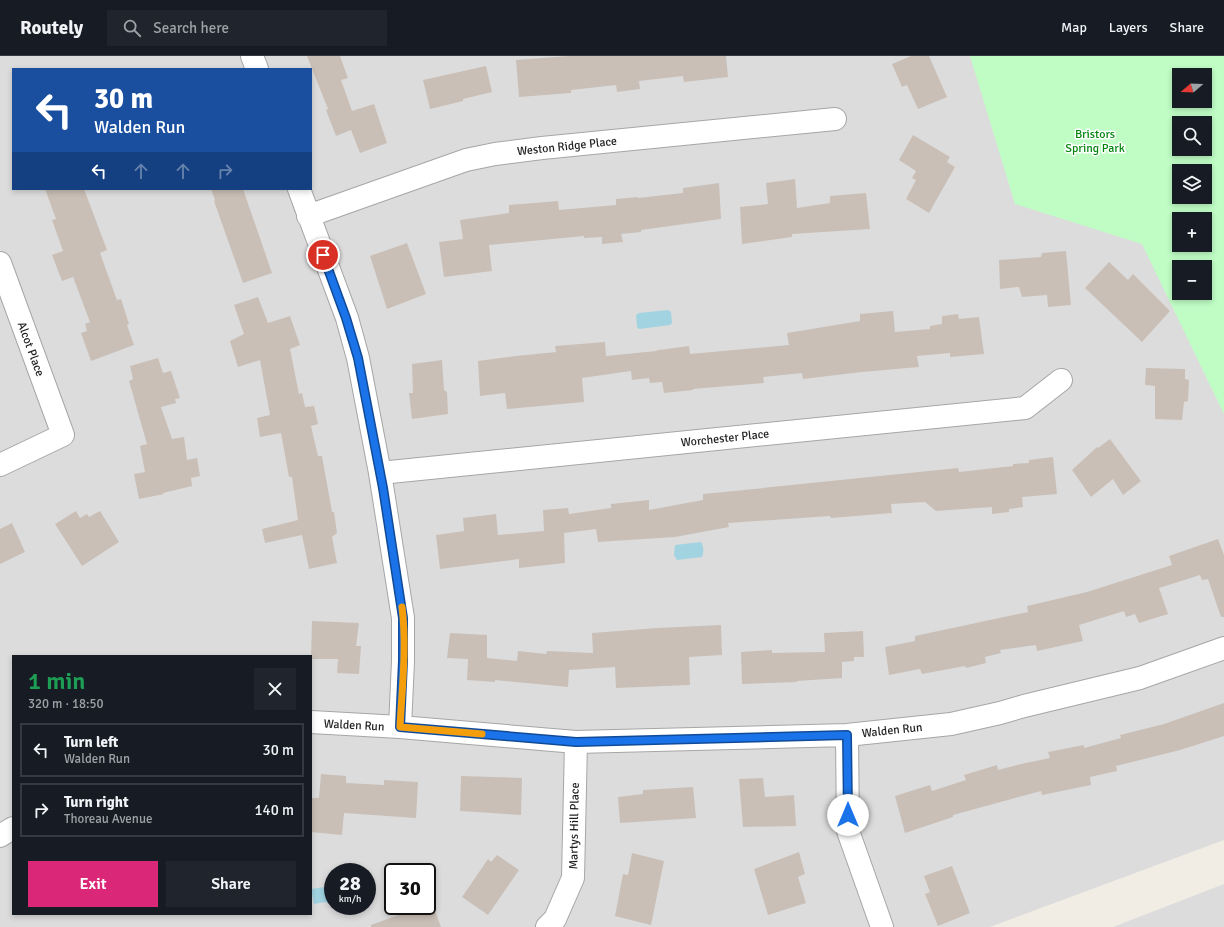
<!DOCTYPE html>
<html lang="en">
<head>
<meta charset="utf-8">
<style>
  :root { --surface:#171b24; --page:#20242c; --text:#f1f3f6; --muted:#9ea1a6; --line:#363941; --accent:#db2777 }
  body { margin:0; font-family:Signika,sans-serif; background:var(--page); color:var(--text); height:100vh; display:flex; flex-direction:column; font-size:15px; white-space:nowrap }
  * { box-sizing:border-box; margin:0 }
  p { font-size:13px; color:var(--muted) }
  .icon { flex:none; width:22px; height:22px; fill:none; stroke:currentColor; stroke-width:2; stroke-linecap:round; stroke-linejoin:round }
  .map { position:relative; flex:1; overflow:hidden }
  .sheet { position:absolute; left:12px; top:599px; width:300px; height:260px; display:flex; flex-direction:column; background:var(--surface); border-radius:0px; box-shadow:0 2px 6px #0003 }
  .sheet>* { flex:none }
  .hud { position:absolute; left:12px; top:12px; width:300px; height:122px; border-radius:0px; box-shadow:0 2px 6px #0003; background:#1a4fa0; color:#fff; overflow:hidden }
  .needle { width:26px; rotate:251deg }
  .tools { position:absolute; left:1172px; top:12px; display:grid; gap:8px }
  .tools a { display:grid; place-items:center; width:40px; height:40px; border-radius:0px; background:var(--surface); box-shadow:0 2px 6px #0003; font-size:20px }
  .speed { position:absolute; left:324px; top:807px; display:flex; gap:8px; font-size:20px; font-weight:700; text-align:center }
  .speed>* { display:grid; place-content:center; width:52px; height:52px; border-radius:50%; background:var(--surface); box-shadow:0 2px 6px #0003; line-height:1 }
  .speed small { font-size:10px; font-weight:400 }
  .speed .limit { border:2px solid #111; border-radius:6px; background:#fff; color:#111 }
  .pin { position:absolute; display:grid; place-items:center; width:34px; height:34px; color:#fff; margin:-17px; border:2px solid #fff; border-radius:50%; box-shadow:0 1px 4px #0007 }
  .me { position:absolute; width:44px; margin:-22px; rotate:0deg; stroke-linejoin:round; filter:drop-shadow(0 0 3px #0008) }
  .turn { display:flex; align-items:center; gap:14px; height:84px; padding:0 16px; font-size:18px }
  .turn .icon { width:52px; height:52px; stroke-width:2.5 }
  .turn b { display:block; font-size:28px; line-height:34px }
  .lanes { display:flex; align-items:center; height:38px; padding:0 16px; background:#0003; justify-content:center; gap:20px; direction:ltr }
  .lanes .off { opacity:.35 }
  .round { display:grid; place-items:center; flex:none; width:42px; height:42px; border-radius:0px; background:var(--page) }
  .summary { display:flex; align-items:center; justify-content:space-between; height:68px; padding:0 16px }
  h1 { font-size:24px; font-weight:600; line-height:30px; color:#1e9e55 }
  .primary-button { display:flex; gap:8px; margin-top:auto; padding:8px 16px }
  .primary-button a { flex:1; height:46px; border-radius:0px; background:var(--accent); color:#fff; font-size:16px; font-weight:600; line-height:46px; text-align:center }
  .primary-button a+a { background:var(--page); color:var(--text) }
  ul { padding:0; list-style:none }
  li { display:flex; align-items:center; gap:12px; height:54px; margin:0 8px 6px; padding:0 8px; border:2px solid var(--line); border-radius:0px }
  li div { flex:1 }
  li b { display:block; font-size:15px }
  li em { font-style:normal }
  header { display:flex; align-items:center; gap:24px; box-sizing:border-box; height:56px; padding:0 20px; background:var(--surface); border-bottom:1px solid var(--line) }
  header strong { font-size:19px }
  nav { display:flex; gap:22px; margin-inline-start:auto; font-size:14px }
  .search { width:280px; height:36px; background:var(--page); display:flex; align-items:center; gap:10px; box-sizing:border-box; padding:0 14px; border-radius:0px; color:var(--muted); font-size:15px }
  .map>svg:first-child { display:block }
  .residential { fill:#dddcdc; fill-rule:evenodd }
  .park { fill:#bffdc4; fill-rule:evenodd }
  .water { fill:#a2d3e1 }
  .building { fill:#c9bfb7 }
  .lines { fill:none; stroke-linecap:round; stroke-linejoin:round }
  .minor-casing { stroke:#a6a6a6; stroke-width:24 }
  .minor { stroke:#fff; stroke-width:22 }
  .route-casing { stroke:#114b97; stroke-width:10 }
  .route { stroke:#1a73e8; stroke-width:7 }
  .slow { stroke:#f59e0b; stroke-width:7 }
  .labels { text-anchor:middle; stroke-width:3; stroke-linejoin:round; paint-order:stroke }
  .park-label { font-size:12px; fill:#04860e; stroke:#fff }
  .street-label { font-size:12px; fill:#1f1f1f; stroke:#fff }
</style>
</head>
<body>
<header>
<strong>Routely</strong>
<div class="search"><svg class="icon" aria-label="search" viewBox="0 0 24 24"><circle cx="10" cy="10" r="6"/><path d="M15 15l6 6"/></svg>Search here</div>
<nav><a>Map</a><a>Layers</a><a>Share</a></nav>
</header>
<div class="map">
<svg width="1224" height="871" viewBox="0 0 1224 871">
  <rect width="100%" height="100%" fill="#f1ede5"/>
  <path class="residential" d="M0 0H1224V784L990 871H0ZM13 13H311V133H13ZM1179 19H1205V45H1179ZM1179 67H1205V93H1179ZM1179 115H1205V141H1179ZM1179 163H1205V189H1179ZM1179 211H1205V237H1179ZM13 600H311V858H13ZM333 816H367V850H333ZM393 816H427V850H393Z
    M1224 828V871H1113Z"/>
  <path class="park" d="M970 0H1224V358L1142 188 1015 148ZM1179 19H1205V45H1179ZM1179 67H1205V93H1179ZM1179 115H1205V141H1179ZM1179 163H1205V189H1179ZM1179 211H1205V237H1179Z"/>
  <path class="water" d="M668 254 671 256 672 267 670 269 639 273 637 271 636 259 639 257Z
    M701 486C704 491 704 496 702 501L677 504 674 499 675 489Z
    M325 831 333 833V849L325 846 314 848 311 833Z"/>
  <path class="building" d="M307 0H340L348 22 341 24 352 55 374 48 387 87 360 97 351 74 336 80 326 54 328 53Z
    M569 0H726L728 21 684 26 683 20 639 25 640 33 617 36 616 29 571 34V37L519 41 516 4Z
    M911 0H929L947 41 918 53 907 29 902 31 892 8Z
    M486 10 492 36 463 43V45L430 53 423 24Z
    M913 79 950 101 947 106 955 111 929 157 906 143 916 124 912 122 916 115 899 104Z
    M795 123 797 152 830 147V140L866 137 870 173 792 178V181L742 188 740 151 768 148 766 127Z
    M719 127 721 163 641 174V176L621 178 623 186 602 188V181L584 182V180L489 189 492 215 444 221 439 186 463 183 460 164 509 157V149L558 145 559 154 616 149V143L638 141V142L683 137V132Z
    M45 133H84L107 194 100 197 117 244 121 243 129 268 127 269 134 289 91 305 81 277 87 275 85 268 90 266 73 221 62 225 52 199 63 195 52 164 56 163Z
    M211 133H243L272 217 243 227 214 145 215 144Z
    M407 187 426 238 387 253 370 200Z
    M1066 195 1071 249 1048 251 1047 239 1022 241 1019 231 1000 233 999 204 1041 201 1042 197Z
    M1109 206 1128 224 1133 218 1170 255 1142 286 1085 232Z
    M258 241 268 267 290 260 300 289 290 293 299 338 302 337 305 351 314 350 318 368 311 370 318 400H322L332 456H334L337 477 332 481 337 507 309 513 302 479 265 487 262 473 298 464 292 421H289L281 377 260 381 257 362 270 359 260 304 238 311 230 285 244 278 234 249Z
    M893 255 895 276 930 273V270L942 268V260L958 258 959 263 979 261 984 298 950 301V297L917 300 919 311 862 316 803 323 802 317 763 321 764 327 693 333V334L664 337 662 326 650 327 649 322 632 324 631 315 582 322 584 346 507 353 505 337 480 340 478 305 516 300 556 296 555 290 605 286 606 300 656 295 659 294 689 290 690 298 789 289 787 277 860 265V258Z
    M158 302 163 317 171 315 180 342 175 343 176 347 161 351 172 383 184 381 187 404 197 402 200 420 191 422 192 430 163 437 164 438 139 443 134 418 145 416 140 390 147 388 129 325 133 323 130 310Z
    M442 304 444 334 447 336 448 358 412 363 409 337H413L412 308Z
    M1146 312 1185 313V323L1189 324 1188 345 1184 346 1182 364 1155 363V330L1145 329Z
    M1110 383 1141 425 1123 439 1113 423 1091 441 1072 414 1097 391 1098 392Z
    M1053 401 1057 438 1022 441 1023 451 1009 453V456L992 458V451L936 455 925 446 891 448 892 457 831 462 830 460 728 467 729 471 675 481 598 486 596 473 564 477 565 507 519 512V503L440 513 436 479 464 475 463 462 496 458 498 479 544 475 543 454 568 452 569 458 611 452V448L649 444V454L703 444V438L724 436 958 412 959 416 1013 410V408L1029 407V404Z
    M76 455 80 462 87 458 89 461 100 455 119 486 82 510 55 468Z
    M12 467 25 496 0 508V473Z
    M1218 483 1224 499V561H1221L1208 523 1202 524 1200 519 1159 532 1168 558 1139 567 1135 558 1126 561 1124 555 1079 569 1083 585 1037 595 1036 589 1000 594 1001 597 985 601 986 607 966 612 965 610 922 618 920 613 889 619 885 591 915 585V580L1028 556 1027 550 1087 536 1172 509 1169 500Z
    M312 565 359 567 356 590H361L359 618 337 617 338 603H311Z
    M721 569 722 599 689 601 690 629 616 632 615 611 569 614 568 631 495 624V626L467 624 468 603 447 602 450 577 487 579V602L517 605 518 595 546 598 547 595 593 597 592 577 657 572Z
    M863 575 864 601H854V605L842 606V622L797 625V626L742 628 741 596 772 594V597L825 596 824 577Z
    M1224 647V680L1180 694 1116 710 1117 715 1090 721 1091 729 1042 739 1041 735 953 759V761L905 777 895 740 930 729 932 735 966 724 964 719 997 709 998 714 1021 708 1050 702 1048 696 1084 689V692L1121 682 1120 679 1164 668Z
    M321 718 346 720V727L384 729V724L418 726 416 762 344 757 342 779 311 776V742H319Z
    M461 720 522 722 521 759 460 755Z
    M763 722 765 741 794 739 796 770 743 771 739 723Z
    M693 731 696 762 620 767 618 741 643 738V734Z
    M799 796 805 818 798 821 806 847 768 859 754 813Z
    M632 797 664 805 651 869 615 860 623 818 628 819Z
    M497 799 519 814 488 859 462 841 488 803 491 806Z
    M952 810 970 857 938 870 925 838 930 836 924 820Z
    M432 847 441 871H371V869L423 850H427V848Z"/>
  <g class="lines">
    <defs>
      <path id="minor" d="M252 0 257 13
        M299 133 347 262 358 302 380 417 403 562V605L400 671
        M308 160 466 104 495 98 542 92 835 63
        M0 207 63 379 0 409
        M380 417 1025 352 1061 324
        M311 666 400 671 576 686 847 679 951 668 1000 657 1024 650 1140 622 1224 592
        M847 679 848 775 882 871
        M0 780 13 772
        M547 871 555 863 573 822 576 686"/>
    </defs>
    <use href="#minor" class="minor-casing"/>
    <use href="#minor" class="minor"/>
  </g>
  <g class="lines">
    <defs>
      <path id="route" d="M323 199 346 262 358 302 383 432 403 562V605L400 671 576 686 847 679 848 759"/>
    </defs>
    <use href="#route" class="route-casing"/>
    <use href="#route" class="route"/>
    <path class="slow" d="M402 551C407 590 402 632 400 671L482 678"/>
  </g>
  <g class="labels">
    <g class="park-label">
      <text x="1095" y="82">Bristors<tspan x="1095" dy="14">Spring Park</tspan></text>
    </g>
    <g class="street-label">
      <text transform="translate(567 90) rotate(-6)" y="4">Weston Ridge Place</text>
      <text transform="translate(31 293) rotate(70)" y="4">Alcot Place</text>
      <text transform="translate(725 382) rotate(-6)" y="4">Worchester Place</text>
      <text transform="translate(354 669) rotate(3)" y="4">Walden Run</text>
      <text transform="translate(892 674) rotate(-6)" y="4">Walden Run</text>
      <text transform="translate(574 770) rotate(-89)" y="4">Martys Hill Place</text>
    </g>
  </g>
</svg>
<div class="tools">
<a><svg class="needle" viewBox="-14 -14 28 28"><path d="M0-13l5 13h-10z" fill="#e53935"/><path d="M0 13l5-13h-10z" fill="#9ea1a6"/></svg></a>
<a><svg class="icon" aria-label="search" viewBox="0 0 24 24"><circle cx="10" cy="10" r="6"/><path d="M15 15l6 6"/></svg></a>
<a><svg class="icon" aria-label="layers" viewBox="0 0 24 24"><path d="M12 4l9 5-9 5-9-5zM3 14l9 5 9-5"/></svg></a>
<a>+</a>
<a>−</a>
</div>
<div class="speed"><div>28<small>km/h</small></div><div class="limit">30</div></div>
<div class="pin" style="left:323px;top:199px;background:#d93025"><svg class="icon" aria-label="arrive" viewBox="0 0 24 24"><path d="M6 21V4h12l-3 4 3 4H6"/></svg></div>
<svg class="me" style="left:848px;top:759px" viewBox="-20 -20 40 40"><circle r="19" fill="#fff"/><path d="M0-13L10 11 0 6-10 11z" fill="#1a73e8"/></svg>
<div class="hud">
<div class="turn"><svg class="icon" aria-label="left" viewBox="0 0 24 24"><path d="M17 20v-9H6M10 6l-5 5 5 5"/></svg><div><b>30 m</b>Walden Run</div></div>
<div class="lanes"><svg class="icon" aria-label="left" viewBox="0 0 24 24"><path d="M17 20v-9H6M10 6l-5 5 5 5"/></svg><svg class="icon off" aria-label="ahead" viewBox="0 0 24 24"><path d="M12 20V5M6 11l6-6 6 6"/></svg><svg class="icon off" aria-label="ahead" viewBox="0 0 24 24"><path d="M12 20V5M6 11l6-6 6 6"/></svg><svg class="icon off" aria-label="right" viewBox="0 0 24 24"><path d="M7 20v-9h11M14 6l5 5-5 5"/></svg></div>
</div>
<section class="sheet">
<div class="summary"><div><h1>1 min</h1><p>320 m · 18:50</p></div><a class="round"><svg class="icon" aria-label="close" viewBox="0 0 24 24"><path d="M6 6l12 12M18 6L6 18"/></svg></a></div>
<ul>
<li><svg class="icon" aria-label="left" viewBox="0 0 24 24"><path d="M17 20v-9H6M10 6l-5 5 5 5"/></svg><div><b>Turn left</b><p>Walden Run</p></div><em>30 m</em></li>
<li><svg class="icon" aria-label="right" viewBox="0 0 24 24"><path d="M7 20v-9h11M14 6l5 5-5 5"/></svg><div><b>Turn right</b><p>Thoreau Avenue</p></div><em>140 m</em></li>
</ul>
<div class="primary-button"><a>Exit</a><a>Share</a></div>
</section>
</div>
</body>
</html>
